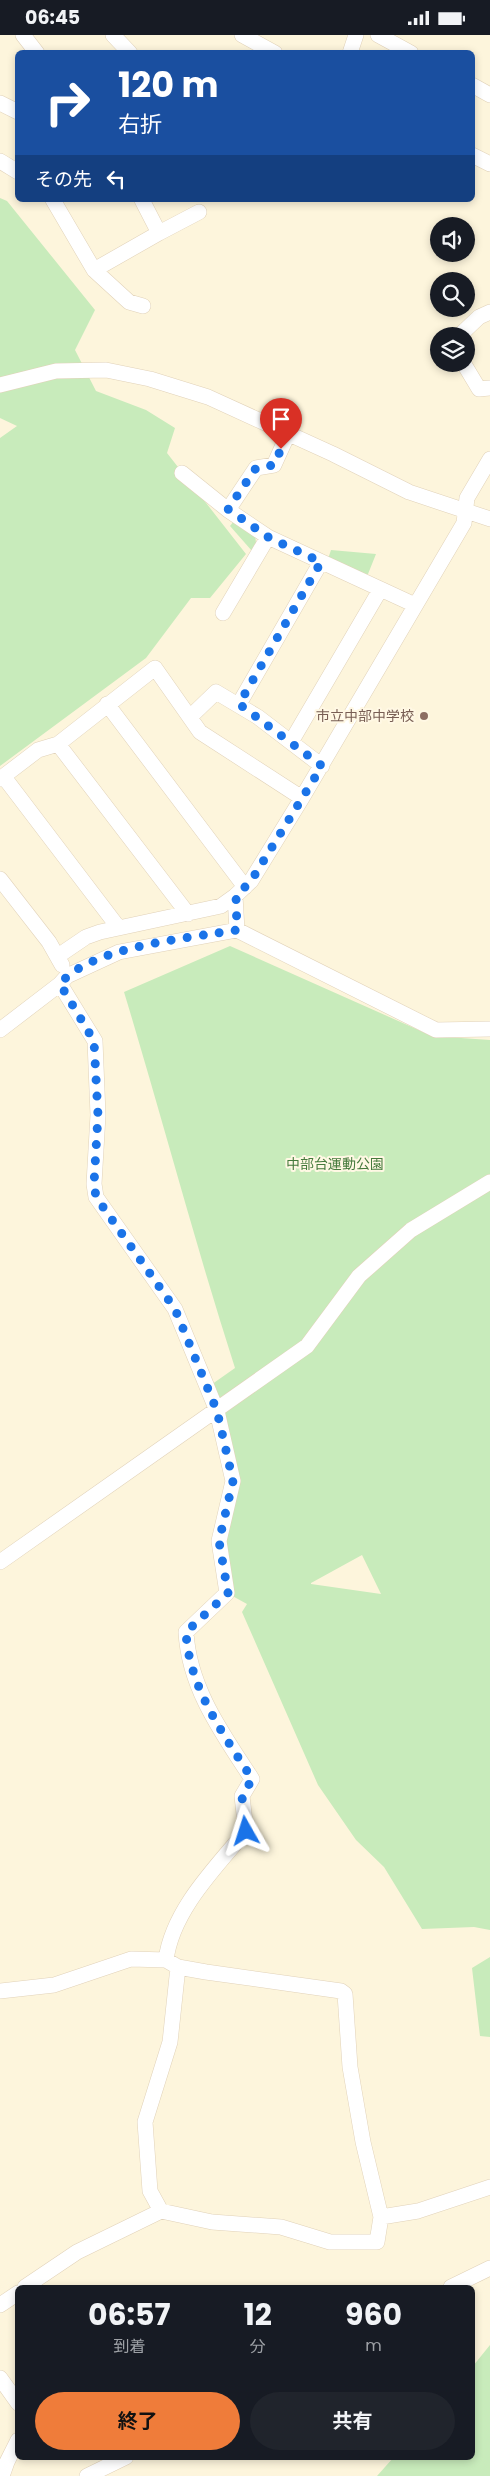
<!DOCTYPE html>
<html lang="ja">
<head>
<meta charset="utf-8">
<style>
  :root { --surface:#171b24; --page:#20242c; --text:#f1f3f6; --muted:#9ea1a6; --accent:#ef7c3a }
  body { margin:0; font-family:Poppins,"Noto Sans JP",sans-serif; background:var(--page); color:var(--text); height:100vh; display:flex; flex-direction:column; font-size:19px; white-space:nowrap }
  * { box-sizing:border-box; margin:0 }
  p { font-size:16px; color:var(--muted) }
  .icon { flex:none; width:28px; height:28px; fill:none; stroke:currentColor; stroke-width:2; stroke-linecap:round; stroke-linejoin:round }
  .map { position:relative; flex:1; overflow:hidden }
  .side { position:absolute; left:15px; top:2250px; width:460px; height:175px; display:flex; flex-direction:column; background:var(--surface); border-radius:8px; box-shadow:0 2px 8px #0003 }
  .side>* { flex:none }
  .banner { position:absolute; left:15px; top:15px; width:460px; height:152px; border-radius:8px; box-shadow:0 2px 8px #0003; background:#1a4fa0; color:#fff; overflow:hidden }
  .buttons { position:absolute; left:430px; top:182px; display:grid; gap:10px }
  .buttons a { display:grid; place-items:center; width:45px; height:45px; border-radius:50%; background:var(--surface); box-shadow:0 2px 8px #0003; font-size:25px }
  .pin { position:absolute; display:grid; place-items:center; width:42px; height:42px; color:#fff; margin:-51px -21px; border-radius:50% 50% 50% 0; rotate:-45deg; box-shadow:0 0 5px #0007 }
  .pin .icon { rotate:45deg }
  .me { position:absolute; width:55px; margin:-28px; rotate:354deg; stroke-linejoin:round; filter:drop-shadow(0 0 4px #0008) }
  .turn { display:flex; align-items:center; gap:18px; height:105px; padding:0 20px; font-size:22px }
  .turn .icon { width:65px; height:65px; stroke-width:2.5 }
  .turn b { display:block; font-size:35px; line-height:42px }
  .then { display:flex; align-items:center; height:48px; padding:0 20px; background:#0003; gap:10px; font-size:19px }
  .eta { display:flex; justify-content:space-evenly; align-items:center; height:85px; text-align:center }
  .eta b { font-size:30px; font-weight:700; line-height:35px }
  .button { display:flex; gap:10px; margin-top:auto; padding:10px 20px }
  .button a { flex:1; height:58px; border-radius:30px; background:var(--accent); color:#111; font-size:20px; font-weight:700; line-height:58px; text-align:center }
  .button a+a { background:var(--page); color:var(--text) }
  .status { display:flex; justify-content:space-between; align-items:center; height:35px; padding:0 25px; background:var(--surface); direction:ltr }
  .status svg { height:14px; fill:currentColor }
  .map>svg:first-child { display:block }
  .green { fill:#c8ebbb; fill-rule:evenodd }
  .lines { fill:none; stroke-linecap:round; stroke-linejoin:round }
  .minor-casing { stroke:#e1d2b9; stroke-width:16 }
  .minor { stroke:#fff; stroke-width:15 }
  .route { stroke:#1a73e8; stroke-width:9; stroke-dasharray:0 16.2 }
  .education-dot { fill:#8d6e63; stroke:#fff8e4; stroke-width:2 }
  .labels { text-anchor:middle; stroke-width:4; stroke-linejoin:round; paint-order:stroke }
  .education-label { font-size:14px; fill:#785e54; stroke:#fff8e4; text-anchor:end }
  .park-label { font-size:14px; fill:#457a3c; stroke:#fff8e4 }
</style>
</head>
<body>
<div class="status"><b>06:45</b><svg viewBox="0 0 49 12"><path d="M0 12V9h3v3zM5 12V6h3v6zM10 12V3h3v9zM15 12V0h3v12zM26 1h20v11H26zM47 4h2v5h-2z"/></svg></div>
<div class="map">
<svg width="490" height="2441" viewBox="0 0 490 2441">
  <rect width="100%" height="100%" fill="#fdf5dc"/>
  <path class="green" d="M0 163 7 166 95 275 75 315 96 356 146 375 175 393 167 418 246 519 210 563H191L146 623 0 731V403L17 391 0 383Z
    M234 486 255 499 256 508 252 516 230 491Z
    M331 515 376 519 368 539 362 540 328 524Z
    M230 911 432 1001 490 1005V1895L474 1892 422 1894 384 1832 356 1805 318 1750 242 1577 247 1569 227 1558 219 1506 233 1446 208 1352 235 1333C195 1209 162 1082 124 957ZM362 1520 381 1559 311 1549V1548Z
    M490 1922V2002L480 2001 472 1933Z
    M490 2310V2441H377L393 2423 472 2422 473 2331Z"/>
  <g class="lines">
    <defs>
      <path id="minor" d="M23 0 37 18
        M113 0 130 18
        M242 0 275 18
        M378 0 411 18
        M350 18 356 0
        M472 50 490 60
        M0 68 18 77
        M472 120 490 129
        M0 126 18 137
        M53 165 94 235 129 267 143 271
        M159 198 199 177
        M94 235 159 198 142 165
        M459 301 479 282 490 277
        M464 329 479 354 490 353
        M0 350 56 336 106 335 150 344 208 362 333 419 409 457 490 484
        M182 438 228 475 268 502 415 570
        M228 475 256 433 274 430 289 397
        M223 578 268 502
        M107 669 245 852
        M239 669 321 527
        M190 682 216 657 258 682 322 731
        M291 707 380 555
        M58 709 188 879
        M4 742 118 892
        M0 744 38 715 58 709 155 633 200 697 302 763
        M0 844 49 907 62 930
        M237 895 235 861 251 846 302 763 464 488 467 463 490 424
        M58 921 86 902 100 897 221 871 235 861
        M60 949 95 1006 98 1080 94 1149 96 1162 175 1274 217 1376 233 1446 219 1506 227 1558 186 1597C189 1653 222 1698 252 1744L242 1761 246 1796C215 1833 172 1876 166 1925
        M0 995 60 949 67 941 119 917 237 895 436 995 490 994
        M0 1527 307 1311 359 1241 411 1195 490 1147
        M0 1956 54 1950 131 1924 166 1925 178 1932 206 1937 341 1956 345 1959 350 2032 363 2107 381 2182 377 2207H330L281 2192 212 2187 161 2176 77 2217 25 2252
        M161 2176 150 2156 145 2087 170 2007 178 1932
        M381 2182 418 2176 490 2152
        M451 2252 490 2233
        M0 2270 18 2258
        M0 2343 18 2368
        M2 2441 7 2427 18 2405
        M87 2441 126 2422"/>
    </defs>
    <use href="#minor" class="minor-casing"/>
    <use href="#minor" class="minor"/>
  </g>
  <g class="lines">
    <path class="route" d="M246 1796 242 1762 252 1744C223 1698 189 1653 186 1597L228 1558 219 1506 233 1446 217 1376 175 1274 96 1162 94 1149 98 1080 94 1006 60 949C91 911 190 903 237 895L236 861 251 846 322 731 239 669 321 527 268 502 228 474 256 433 274 430 281 414"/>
  </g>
  <circle class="education-dot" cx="424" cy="681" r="5"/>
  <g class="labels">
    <g class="education-label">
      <text x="414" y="686">市立中部中学校</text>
    </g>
    <g class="park-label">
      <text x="335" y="1134">中部台運動公園</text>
    </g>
  </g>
</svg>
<div class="buttons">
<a><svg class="icon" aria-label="sound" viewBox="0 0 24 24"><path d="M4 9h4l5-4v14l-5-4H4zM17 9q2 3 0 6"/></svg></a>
<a><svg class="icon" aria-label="search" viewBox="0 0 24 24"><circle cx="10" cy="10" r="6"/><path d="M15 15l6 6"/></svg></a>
<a><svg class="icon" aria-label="layers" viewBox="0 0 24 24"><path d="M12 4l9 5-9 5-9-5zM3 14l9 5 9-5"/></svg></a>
</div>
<div class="pin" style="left:281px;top:414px;background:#d93025"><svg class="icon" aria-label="arrive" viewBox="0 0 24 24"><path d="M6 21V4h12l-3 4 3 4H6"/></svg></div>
<svg class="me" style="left:246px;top:1796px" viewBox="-20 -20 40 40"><path d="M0-17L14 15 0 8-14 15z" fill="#1a73e8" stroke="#fff" stroke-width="4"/></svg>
<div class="banner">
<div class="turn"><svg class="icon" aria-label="right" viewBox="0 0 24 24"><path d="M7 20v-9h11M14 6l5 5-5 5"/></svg><div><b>120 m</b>右折</div></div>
<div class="then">その先<svg class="icon" aria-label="left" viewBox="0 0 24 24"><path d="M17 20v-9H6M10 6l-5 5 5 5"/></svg></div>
</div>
<section class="side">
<div class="eta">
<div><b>06:57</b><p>到着</p></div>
<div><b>12</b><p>分</p></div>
<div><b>960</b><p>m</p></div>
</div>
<div class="button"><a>終了</a><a>共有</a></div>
</section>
</div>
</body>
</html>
